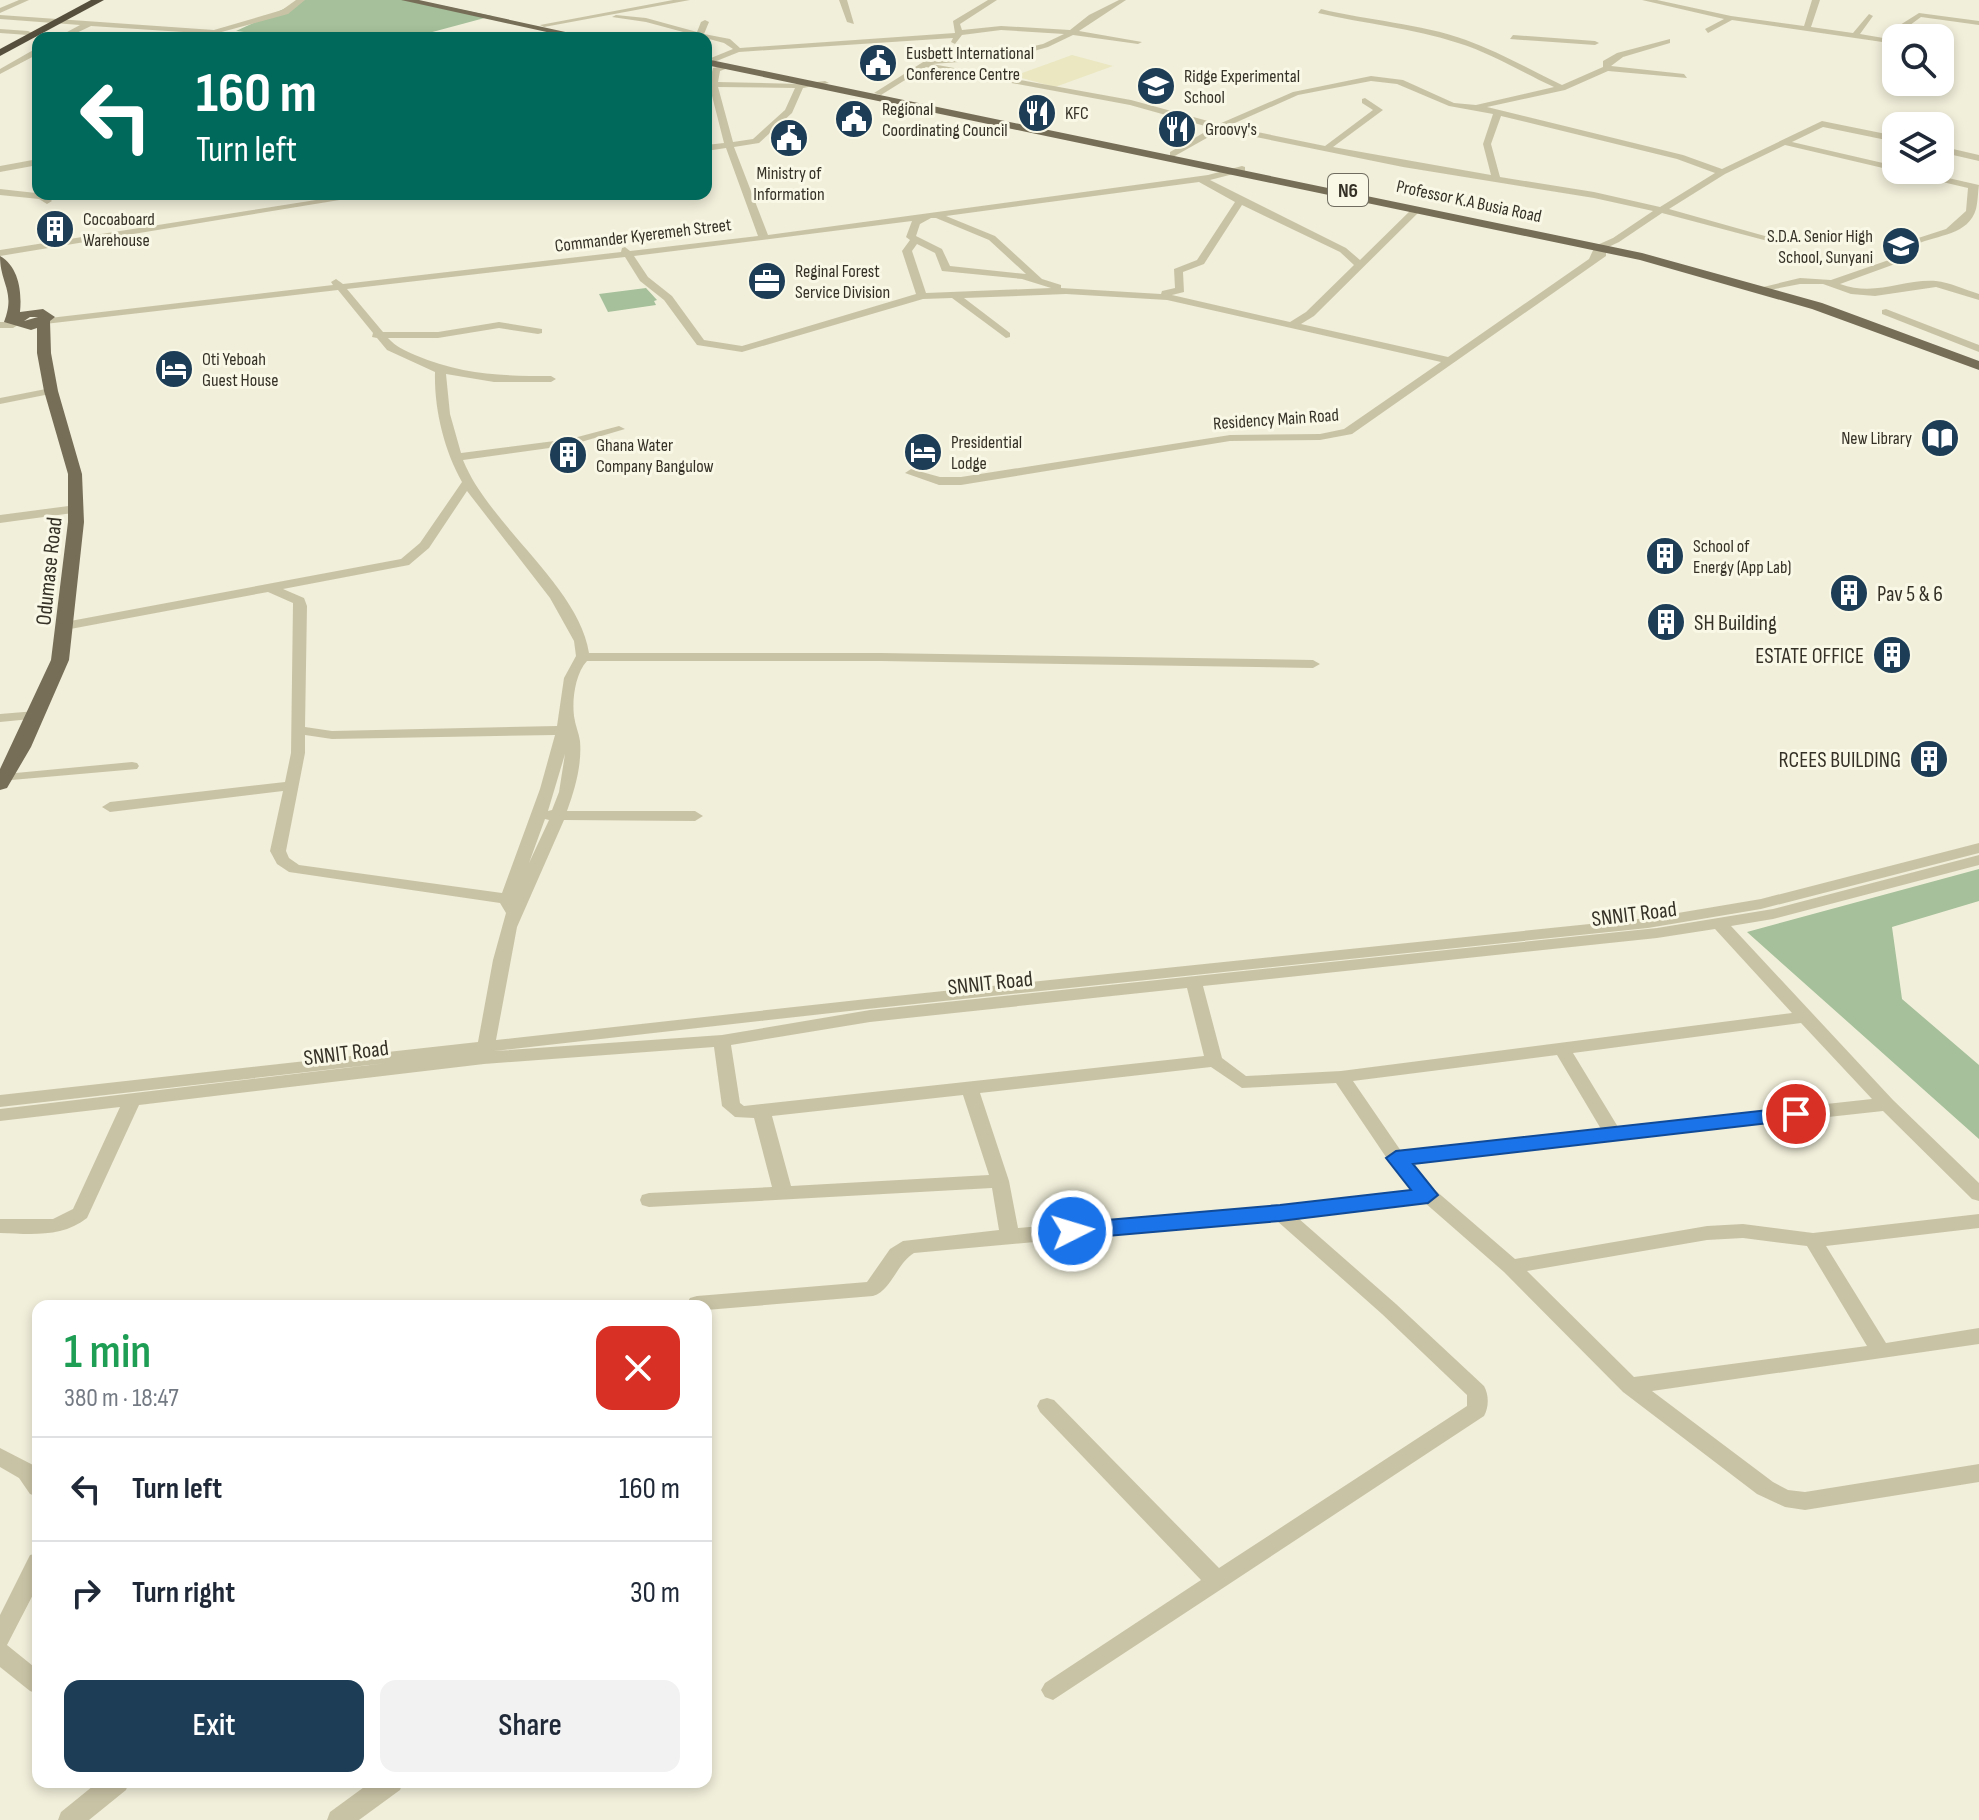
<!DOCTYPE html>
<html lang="en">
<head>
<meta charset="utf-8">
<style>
  :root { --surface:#fff; --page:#f2f2f3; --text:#1f2937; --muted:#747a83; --line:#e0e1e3; --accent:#1d3d57 }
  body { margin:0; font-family:"Sofia Sans Condensed",sans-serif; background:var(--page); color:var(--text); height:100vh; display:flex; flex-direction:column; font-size:30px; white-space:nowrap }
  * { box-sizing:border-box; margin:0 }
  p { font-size:26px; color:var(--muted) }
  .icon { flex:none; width:44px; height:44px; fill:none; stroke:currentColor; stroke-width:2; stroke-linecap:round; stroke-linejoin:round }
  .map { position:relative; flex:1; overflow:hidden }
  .side { position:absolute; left:32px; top:1300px; width:680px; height:488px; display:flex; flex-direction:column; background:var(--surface); border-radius:16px; box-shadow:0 4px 12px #0003 }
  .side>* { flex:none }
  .top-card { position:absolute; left:32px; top:32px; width:680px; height:168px; border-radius:16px; box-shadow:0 4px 12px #0003; background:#00695c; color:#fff; overflow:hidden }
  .fabs { position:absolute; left:1882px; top:24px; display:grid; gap:16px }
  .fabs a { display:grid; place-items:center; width:72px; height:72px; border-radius:16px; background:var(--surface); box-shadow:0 4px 12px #0003; font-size:40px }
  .pin { position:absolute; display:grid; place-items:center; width:68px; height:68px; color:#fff; margin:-34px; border:4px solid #fff; border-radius:50%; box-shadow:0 2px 8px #0007 }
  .me { position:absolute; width:88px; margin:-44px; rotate:85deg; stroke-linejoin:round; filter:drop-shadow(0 0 6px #0008) }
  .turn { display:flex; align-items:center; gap:28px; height:168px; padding:0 32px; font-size:36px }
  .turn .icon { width:104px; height:104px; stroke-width:2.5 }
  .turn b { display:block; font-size:56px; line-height:68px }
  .round { display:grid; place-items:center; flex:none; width:84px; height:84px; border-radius:16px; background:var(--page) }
  .summary { display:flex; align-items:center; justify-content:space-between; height:136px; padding:0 32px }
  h1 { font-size:48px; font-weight:600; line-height:60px; color:#1e9e55 }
  .cta { display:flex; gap:16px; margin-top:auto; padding:16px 32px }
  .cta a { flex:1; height:92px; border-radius:16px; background:var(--accent); color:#fff; font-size:32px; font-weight:600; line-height:92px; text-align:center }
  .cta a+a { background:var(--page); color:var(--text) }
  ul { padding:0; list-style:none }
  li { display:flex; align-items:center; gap:24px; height:104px; padding:0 32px; border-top:2px solid var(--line) }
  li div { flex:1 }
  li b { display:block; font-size:30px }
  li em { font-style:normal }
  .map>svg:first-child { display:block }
  .green { fill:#a5c09a }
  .plaza { fill:#eae7c1 }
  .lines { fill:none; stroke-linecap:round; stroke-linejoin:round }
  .minor { fill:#c9c3a6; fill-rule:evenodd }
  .major { fill:#776e58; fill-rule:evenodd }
  .highway { fill:#564f3e; fill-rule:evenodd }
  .route { fill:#1a73e8; stroke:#114b97; stroke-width:2 }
  .labels { text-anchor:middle; stroke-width:6; stroke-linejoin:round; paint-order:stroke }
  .far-poi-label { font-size:18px; fill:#353127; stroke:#f9f8e6; text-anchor:start }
  .far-street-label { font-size:18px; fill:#353127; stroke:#f9f8e6 }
  .shield { fill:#f9f8e6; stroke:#706d60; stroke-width:2 }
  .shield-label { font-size:20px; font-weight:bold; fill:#353127 }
  .street-label { font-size:22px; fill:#353127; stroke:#f9f8e6 }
  .poi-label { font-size:22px; fill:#353127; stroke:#f9f8e6; text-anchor:start }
</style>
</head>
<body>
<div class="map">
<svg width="1979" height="1820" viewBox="0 0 1979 1820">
  <rect width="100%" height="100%" fill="#f1efda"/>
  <path class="green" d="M303 0H415L492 16 410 38H291L236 31Z
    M646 288 657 300 654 301 656 305 608 312 599 294Z
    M1979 869V901L1892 927 1902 999 1979 1065V1139L1747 932Z"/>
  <path class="plaza" d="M1072 55 1113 66 1055 87 1014 76Z"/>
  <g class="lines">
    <path class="minor" d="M19 0H29L0 13V8Z
      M296 0H305L288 14 214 34 91 26 66 38H56L80 25 0 19V15L214 30 282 10Z
      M673 0H690L544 27 540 25Z
      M839 0H847L854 24 847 22Z
      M988 0H997L960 24 962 30 1001 26 1070 30 1089 15 1119 0H1126L1079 31 1142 42 1138 44 1073 35 1048 47 1027 53 986 60 932 64 1131 100 1219 124 1293 92 1371 76 1403 80 1454 103 1476 105 1554 87C1523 73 1491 53 1458 43 1412 28 1365 24 1318 13L1321 9C1369 21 1419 23 1466 40 1499 52 1531 70 1562 85L1603 67V61L1617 53 1670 39V43L1623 57 1611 66 1684 74 1687 78 1608 71 1565 90 1487 107 1683 155 1722 169 1822 121 1896 136V142L1823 127 1792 142 1896 166V170H1913L1979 185C1978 191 1978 201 1976 209 1969 235 1937 235 1917 244V256L1840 284C1876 297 1901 279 1936 281 1949 282 1966 290 1979 294V300L1936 287 1875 296 1851 294 1823 284H1800L1759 292V288L1800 278 1831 280 1909 253V241L1946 229 1966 211 1968 188 1785 145 1725 174 1669 209 1783 241V245L1662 213 1619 242 1602 250 1606 252V256L1352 434 1320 440 1230 441 961 485H939L905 473 911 469 940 477H961L1230 435 1320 434 1344 429 1441 362 1167 300 1066 294 964 298 1010 333V337L1006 338 952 298 923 299 742 352 697 345 664 300 640 281 625 257 347 289 383 332H438L499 322 542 329V333L538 334 499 328 438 338H388C396 347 404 350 415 355 463 375 500 376 551 376L556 379 551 382H494L446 374 450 414 461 453 570 439 619 426 625 429 571 445 463 460C489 525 579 586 589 653H881L1313 660 1320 664 1313 668 881 661H587C575 674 572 700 574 716 575 725 579 733 580 741 582 765 575 789 567 811H695L703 816 695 821 564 820 517 927 496 1040 867 999 1648 918 1761 899 1979 843V853L1761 909 1648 928 867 1009 494 1051 722 1035 870 1010 1657 928 1773 909 1979 855V865L1773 919 1731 926 1893 1100 1979 1183V1201L1972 1199 1883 1111 1411 1163 1435 1190 1515 1259 1707 1226 1743 1224 1813 1233 1979 1214V1228L1826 1246 1886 1343 1979 1328V1344L1652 1391 1773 1482 1788 1490 1805 1492 1979 1464V1482L1805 1510 1785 1507 1757 1494 1623 1392 1504 1272 1424 1202 1298 1218 1396 1304 1484 1386C1489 1395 1489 1407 1484 1416L1053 1700 1045 1697 1041 1690 1045 1683 1201 1580 1040 1412 1037 1406 1040 1400 1047 1398 1054 1400 1219 1568 1467 1406V1395L1382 1314 1276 1220 914 1253C897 1263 891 1291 873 1296L706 1310V1306H689L687 1303 690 1298 697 1296 867 1282 890 1249 903 1241 999 1230 992 1188 649 1207 642 1205 640 1200 642 1195 649 1193 772 1187 754 1118 735 1117 722 1106 714 1047 484 1064 139 1105 87 1218C62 1238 30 1234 0 1233V1219H53L73 1209 120 1107 0 1121V1109L387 1063 0 1107V1095L478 1042 493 960 506 913 500 903 289 872 277 864 270 851 283 791 110 812 102 807 110 802 285 782 291 753 293 603 268 592 65 630 58 626 65 622 401 559 420 543 462 482C444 450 434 409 435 372L387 350 377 338 372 337 373 333 338 290 45 324 40 321 41 319 333 285 331 282 336 279 343 284 621 252 622 248 625 247 630 251 758 236 726 148 706 151V145L724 143 709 84 713 68 727 65 731 67 720 71 718 82 800 84 825 81 829 83 803 88 792 113 759 143 734 147 768 235 1208 175 1242 166 1245 167V171L1210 180 1346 248 1360 260 1414 207H1420V211L1314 316 1301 324 1448 357 1589 259 1595 246 1613 238 1653 211 1594 198 1403 167 1221 130 1173 157 1170 156V152L1212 128 1130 105 926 67 881 95 874 93 931 57 1007 52 1043 44 1064 34 1001 30 962 35 955 44 951 42 953 38 739 52 714 62 711 58 733 49 724 43 646 22 612 17 616 15 646 18 697 32 701 22 705 20 709 22 704 34 730 39 740 48 955 33 953 21ZM1371 81 1397 84 1449 106 1493 114 1483 144 1491 175 1333 147 1383 110 1365 98 1362 99V103L1373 110 1325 146 1228 126 1298 95ZM718 87 795 88 785 110 753 139 733 142ZM1501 116 1677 159 1715 173 1660 207 1594 192 1500 177 1491 144ZM1199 182 1235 202 1197 260 1174 269 1175 288 1162 291 1161 294 1061 288V285L1042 279 995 236 946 216ZM1242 205 1340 252 1354 265 1306 312 1290 322 1172 295 1184 292 1183 272 1204 264ZM931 218H936L989 240 1026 274 950 266 942 249 916 236 920 224ZM912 221 906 237 910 240 902 251 916 294 742 346 704 340 672 296 648 277 634 256ZM917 244 935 253 942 271 1022 279 1051 288 926 293 912 251ZM467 491 550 598 574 641 576 656 564 678 557 726 332 731 305 727 307 606 304 598 283 589 409 565 429 548ZM305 735 332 739 555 735 540 789 502 893 299 865 289 858 286 851 305 753ZM565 754 559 792 552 810 548 811ZM545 819 549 820 529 863ZM1715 929 1792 1013 1341 1071 1246 1076 1222 1058 1203 986 1657 938ZM1187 988 1204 1056 744 1106 740 1103 731 1045 870 1022ZM1801 1023 1872 1099 1618 1127 1573 1053ZM1557 1055 1601 1129 1401 1151 1353 1081ZM1211 1067 1242 1088 1336 1083 1390 1163 1413 1190 1280 1206 1018 1228 1009 1181 980 1093ZM963 1095 989 1175 791 1186 772 1116ZM1743 1238 1807 1246 1867 1346 1634 1377 1527 1271 1707 1240Z
      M1642 0H1657L1731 16 1804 26 1812 0H1820L1811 27 1853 33 1869 14 1873 16 1860 34 1895 40 1900 25 1919 13 1979 21V25L1921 17 1906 28 1902 38H1896V44L1732 20 1708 33 1705 29 1724 19Z
      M0 29 28 31 32 33 28 35 0 33Z
      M1513 35 1595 41 1599 43 1595 45 1510 39Z
      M35 49H38V54L0 74V69Z
      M1940 146 1979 155V161L1940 152Z
      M38 159V165L0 172V166Z
      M0 189 45 194 52 201 47 204 39 199 0 195Z
      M354 194H376L0 256V250Z
      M1886 309 1979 345V352L1882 314V310Z
      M0 322H13L18 325 13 328H0Z
      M51 388 55 389V393L0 404V398Z
      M76 505 80 506V512L0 523V515Z
      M36 711 41 712 43 715 41 718 0 722V714Z
      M132 762 137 763 139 766 137 769 0 781V775L5 774Z
      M0 1448 35 1466 38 1471V1497L30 1494 19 1478 0 1467Z
      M38 1553V1585L7 1645 38 1670V1694L30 1691 0 1667V1615L30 1555Z
      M98 1782H129L126 1790 89 1820H58L61 1812Z
      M371 1782H403L400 1790 359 1820H327L330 1812Z"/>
    <path class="major" d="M401 0H419L593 38H574Z
      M706 59 1642 253 1822 303 1979 361V370L1812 309 1640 260 706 65Z
      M0 256C19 267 22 292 20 312L43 309 55 317 50 321 51 353 58 391 82 474 84 522 69 660 31 747 7 788 0 790V769L51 660 68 522V474L44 391 37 353V328L31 330 4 322C16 291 0 284 0 256ZM30 317H38L24 321Z"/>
    <path class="highway" d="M91 0H104L0 56V49Z"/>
  </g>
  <path class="route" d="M1796 1107 1806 1114 1803 1119 1413 1164 1438 1195 1428 1203 1280 1221 1072 1239 1061 1231 1072 1223 1280 1205 1411 1190 1386 1158 1396 1151Z"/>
  <defs>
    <symbol id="civic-disc" viewBox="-11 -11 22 22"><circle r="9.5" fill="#1d3d57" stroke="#f9f8e6"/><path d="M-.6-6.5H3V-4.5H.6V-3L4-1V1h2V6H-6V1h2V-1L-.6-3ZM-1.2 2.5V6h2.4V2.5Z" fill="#fff"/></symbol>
    <symbol id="school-disc" viewBox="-11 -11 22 22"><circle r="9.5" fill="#1d3d57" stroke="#f9f8e6"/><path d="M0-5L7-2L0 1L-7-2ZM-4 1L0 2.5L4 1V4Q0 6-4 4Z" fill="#fff"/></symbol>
    <symbol id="restaurant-disc" viewBox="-11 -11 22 22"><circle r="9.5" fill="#1d3d57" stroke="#f9f8e6"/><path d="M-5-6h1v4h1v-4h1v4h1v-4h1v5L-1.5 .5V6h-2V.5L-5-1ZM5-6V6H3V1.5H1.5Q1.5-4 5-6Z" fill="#fff"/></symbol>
    <symbol id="building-disc" viewBox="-11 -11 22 22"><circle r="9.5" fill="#1d3d57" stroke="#f9f8e6"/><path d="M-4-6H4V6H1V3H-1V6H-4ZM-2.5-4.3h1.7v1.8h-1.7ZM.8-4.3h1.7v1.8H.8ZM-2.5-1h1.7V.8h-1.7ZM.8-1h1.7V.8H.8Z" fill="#fff"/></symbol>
    <symbol id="office-disc" viewBox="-11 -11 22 22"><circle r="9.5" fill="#1d3d57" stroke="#f9f8e6"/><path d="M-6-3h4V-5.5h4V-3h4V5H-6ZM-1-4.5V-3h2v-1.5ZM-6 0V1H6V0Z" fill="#fff"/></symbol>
    <symbol id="hotel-disc" viewBox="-11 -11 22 22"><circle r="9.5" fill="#1d3d57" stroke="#f9f8e6"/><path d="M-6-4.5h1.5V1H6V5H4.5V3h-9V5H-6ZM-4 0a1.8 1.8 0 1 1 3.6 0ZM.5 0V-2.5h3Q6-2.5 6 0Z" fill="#fff"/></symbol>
    <symbol id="library-disc" viewBox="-11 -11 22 22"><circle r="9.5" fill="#1d3d57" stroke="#f9f8e6"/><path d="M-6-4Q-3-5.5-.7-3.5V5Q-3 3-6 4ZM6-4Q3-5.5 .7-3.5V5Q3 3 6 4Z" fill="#fff"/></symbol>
  </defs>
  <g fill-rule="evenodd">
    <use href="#civic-disc" x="856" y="41" width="44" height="44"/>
    <use href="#school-disc" x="1134" y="64" width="44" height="44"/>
    <use href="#restaurant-disc" x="1015" y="91" width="44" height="44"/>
    <use href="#civic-disc" x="832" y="97" width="44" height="44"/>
    <use href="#restaurant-disc" x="1155" y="107" width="44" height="44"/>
    <use href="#civic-disc" x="767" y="116" width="44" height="44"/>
    <use href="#building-disc" x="33" y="207" width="44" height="44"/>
    <use href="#school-disc" x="1879" y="224" width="44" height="44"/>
    <use href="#office-disc" x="745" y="259" width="44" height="44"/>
    <use href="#hotel-disc" x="152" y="347" width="44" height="44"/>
    <use href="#library-disc" x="1918" y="416" width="44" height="44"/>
    <use href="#hotel-disc" x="901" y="430" width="44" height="44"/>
    <use href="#building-disc" x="546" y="433" width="44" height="44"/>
    <use href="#building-disc" x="1643" y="534" width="44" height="44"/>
    <use href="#building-disc" x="1827" y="571" width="44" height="44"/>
    <use href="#building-disc" x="1644" y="600" width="44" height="44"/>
    <use href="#building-disc" x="1870" y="633" width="44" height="44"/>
    <use href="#building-disc" x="1907" y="737" width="44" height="44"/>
  </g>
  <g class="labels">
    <g class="far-poi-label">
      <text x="906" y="59">Eusbett International<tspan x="906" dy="21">Conference Centre</tspan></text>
      <text x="1184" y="82">Ridge Experimental<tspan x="1184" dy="21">School</tspan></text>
      <text x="882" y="115">Regional<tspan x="882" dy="21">Coordinating Council</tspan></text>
      <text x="1065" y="119">KFC</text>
      <text x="1205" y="135">Groovy's</text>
      <text x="789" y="179" text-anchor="middle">Ministry of<tspan x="789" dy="21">Information</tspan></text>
      <text x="83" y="225">Cocoaboard<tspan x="83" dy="21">Warehouse</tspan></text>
      <text x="1873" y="242" text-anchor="end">S.D.A. Senior High<tspan x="1873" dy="21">School, Sunyani</tspan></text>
      <text x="795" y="277">Reginal Forest<tspan x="795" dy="21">Service Division</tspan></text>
      <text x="202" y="365">Oti Yeboah<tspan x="202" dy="21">Guest House</tspan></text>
      <text x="1912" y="444" text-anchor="end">New Library</text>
      <text x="951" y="448">Presidential<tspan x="951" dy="21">Lodge</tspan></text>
      <text x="596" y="451">Ghana Water<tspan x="596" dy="21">Company Bangulow</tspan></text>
      <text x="1693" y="552">School of<tspan x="1693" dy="21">Energy (App Lab)</tspan></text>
    </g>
    <g class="far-street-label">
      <text transform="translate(1469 201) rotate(12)" y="6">Professor K.A Busia Road</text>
      <text transform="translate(643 235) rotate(-7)" y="6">Commander Kyeremeh Street</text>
      <text transform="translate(1276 419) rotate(-4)" y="6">Residency Main Road</text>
    </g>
    <rect class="shield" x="1328" y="174" width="40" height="32" rx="6"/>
    <g class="shield-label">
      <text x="1348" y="197">N6</text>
    </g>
    <g class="street-label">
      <text transform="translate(48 571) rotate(-84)" y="8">Odumase Road</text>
      <text transform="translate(1634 913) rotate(-7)" y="8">SNNIT Road</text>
      <text transform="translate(990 982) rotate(-6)" y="8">SNNIT Road</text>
      <text transform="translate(346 1052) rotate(-7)" y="8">SNNIT Road</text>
    </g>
    <g class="poi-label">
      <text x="1877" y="601">Pav 5 &amp; 6</text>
      <text x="1694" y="630">SH Building</text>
      <text x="1864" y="663" text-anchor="end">ESTATE OFFICE</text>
      <text x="1901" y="767" text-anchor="end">RCEES BUILDING</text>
    </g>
  </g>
</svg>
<div class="fabs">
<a><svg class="icon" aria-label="search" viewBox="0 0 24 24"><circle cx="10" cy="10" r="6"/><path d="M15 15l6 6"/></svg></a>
<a><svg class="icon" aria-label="layers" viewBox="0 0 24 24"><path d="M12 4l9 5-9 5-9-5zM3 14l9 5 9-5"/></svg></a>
</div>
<div class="pin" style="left:1796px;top:1114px;background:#d93025"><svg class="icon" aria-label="arrive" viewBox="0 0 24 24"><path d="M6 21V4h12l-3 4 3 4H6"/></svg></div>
<svg class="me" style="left:1072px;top:1231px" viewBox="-20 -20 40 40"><circle r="17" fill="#1a73e8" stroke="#fff" stroke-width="3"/><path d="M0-11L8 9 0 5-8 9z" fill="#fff"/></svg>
<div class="top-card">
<div class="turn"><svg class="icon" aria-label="left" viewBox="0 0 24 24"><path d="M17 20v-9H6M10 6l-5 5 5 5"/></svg><div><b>160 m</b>Turn left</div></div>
</div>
<section class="side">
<div class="summary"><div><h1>1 min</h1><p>380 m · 18:47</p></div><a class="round" style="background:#d93025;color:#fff"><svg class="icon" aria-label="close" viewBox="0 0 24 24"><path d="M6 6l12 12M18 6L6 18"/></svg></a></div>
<ul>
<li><svg class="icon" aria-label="left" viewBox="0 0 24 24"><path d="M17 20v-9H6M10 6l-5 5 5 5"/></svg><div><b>Turn left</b></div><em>160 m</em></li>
<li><svg class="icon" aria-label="right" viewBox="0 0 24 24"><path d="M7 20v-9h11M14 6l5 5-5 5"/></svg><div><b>Turn right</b></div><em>30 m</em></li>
</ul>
<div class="cta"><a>Exit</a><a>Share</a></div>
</section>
</div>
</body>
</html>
